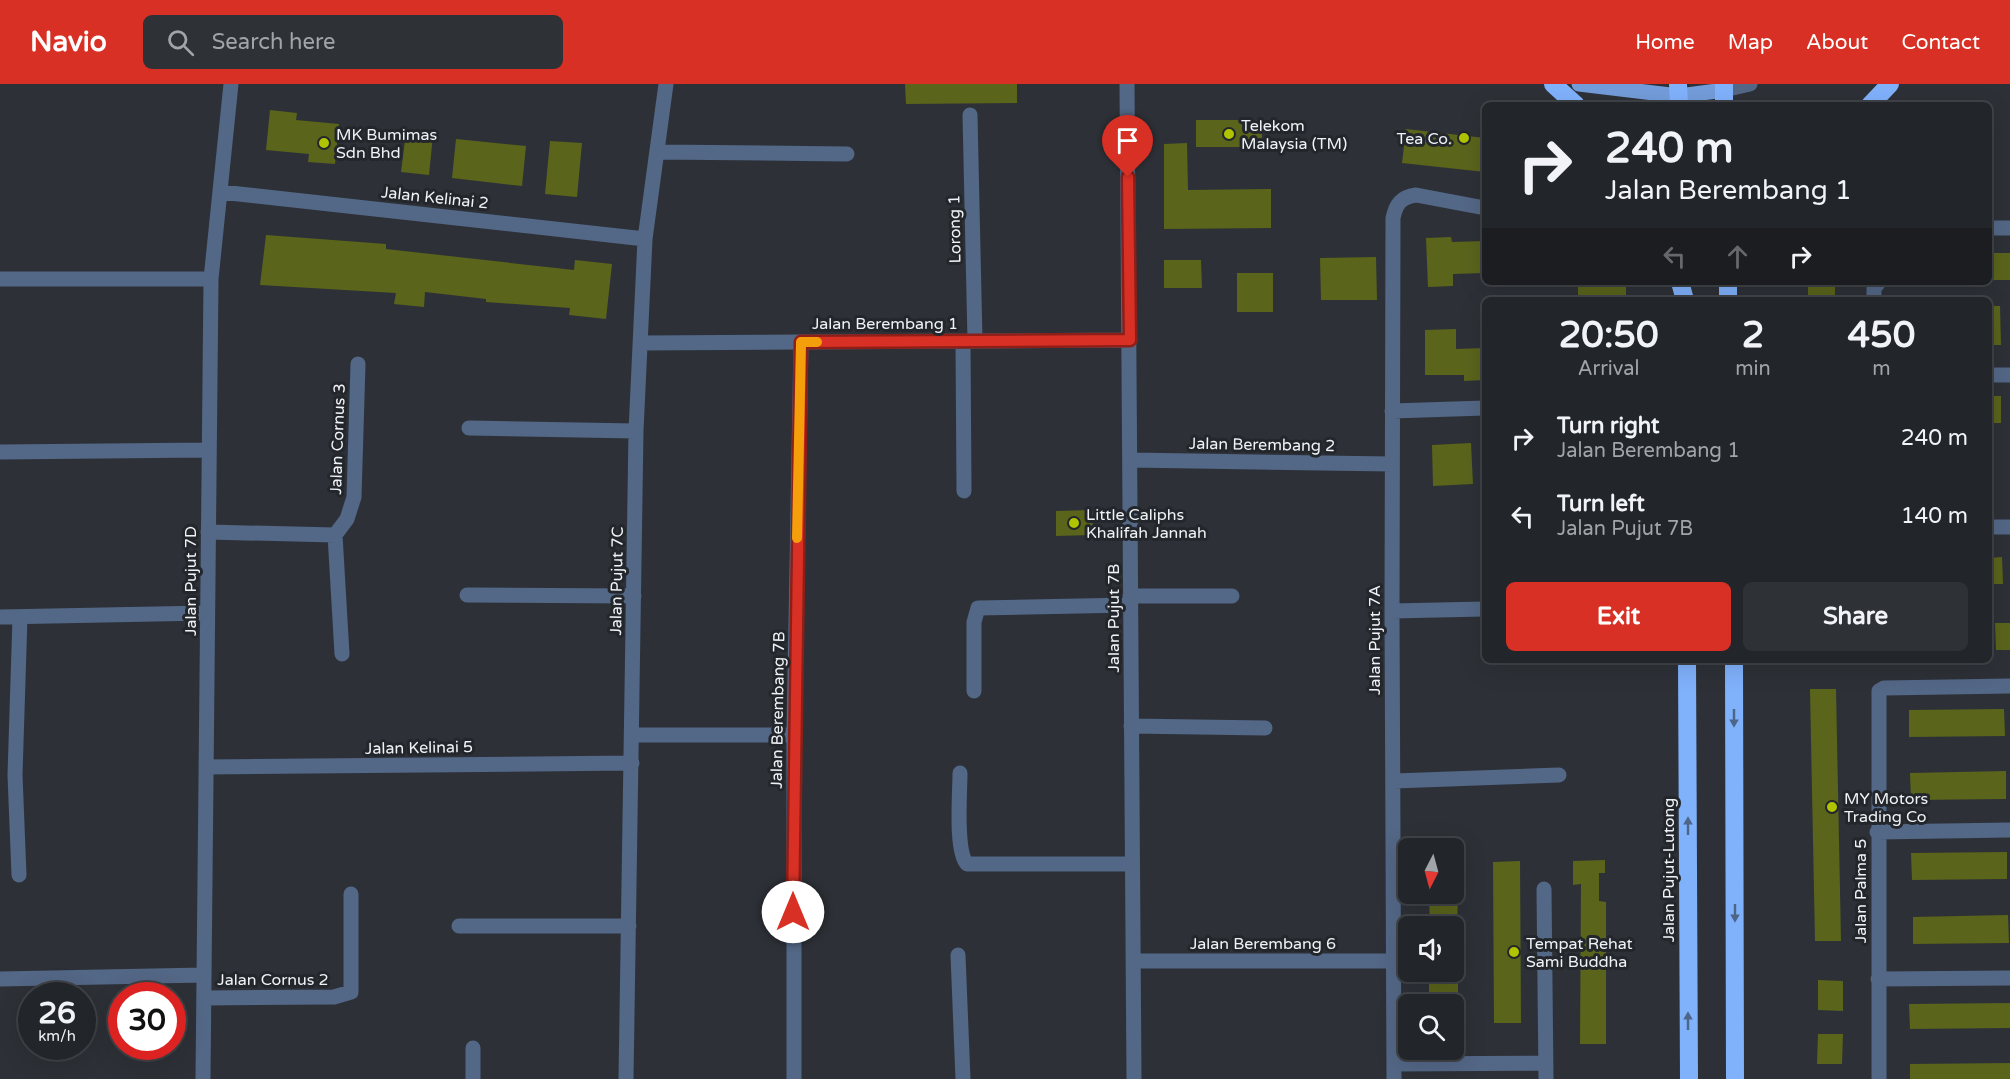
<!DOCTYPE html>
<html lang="en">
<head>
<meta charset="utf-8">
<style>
  :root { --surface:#222529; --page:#2e3135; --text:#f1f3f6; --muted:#a2a5a8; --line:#3f4246; --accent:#d93025 }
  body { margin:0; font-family:"Varela Round",sans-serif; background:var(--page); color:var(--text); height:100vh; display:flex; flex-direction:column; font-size:22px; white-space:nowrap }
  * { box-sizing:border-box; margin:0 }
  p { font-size:20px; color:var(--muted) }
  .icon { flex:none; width:33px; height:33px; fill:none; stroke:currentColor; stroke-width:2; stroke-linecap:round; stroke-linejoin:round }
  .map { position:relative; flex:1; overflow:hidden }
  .side { position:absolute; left:1482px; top:213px; width:510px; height:366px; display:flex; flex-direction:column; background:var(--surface); border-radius:9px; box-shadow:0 6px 24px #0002,0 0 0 2px var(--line) }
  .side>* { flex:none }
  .banner { position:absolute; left:1482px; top:18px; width:510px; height:183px; border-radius:9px; box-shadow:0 6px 24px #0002,0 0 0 2px var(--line); background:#222529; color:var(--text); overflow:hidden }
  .needle { width:39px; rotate:186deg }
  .buttons { position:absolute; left:1398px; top:754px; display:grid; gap:12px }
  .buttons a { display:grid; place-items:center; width:66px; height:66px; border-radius:9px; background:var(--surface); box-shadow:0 6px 24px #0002,0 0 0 2px var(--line); font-size:30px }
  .speed { position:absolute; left:18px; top:898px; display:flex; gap:12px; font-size:30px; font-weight:700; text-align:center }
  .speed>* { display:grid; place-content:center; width:78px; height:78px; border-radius:50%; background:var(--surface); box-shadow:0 6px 24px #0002,0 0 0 2px var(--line); line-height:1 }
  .speed small { font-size:15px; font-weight:400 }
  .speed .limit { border:9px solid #d22; background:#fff; color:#111 }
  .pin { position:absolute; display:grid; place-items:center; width:51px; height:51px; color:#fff; margin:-62px -26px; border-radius:50% 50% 50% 0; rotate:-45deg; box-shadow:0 0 6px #0007 }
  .pin .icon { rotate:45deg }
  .me { position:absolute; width:66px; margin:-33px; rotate:0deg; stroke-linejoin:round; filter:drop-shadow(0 0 4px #0008) }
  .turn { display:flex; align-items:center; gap:21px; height:126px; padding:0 24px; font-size:27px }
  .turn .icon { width:78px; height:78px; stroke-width:2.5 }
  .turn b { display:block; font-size:42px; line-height:51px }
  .lanes { display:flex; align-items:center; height:57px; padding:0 24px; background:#0003; justify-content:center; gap:30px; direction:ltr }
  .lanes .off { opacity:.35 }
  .eta { display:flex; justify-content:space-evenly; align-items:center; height:102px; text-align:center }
  .eta b { font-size:36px; font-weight:700; line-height:42px }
  .action { display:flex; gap:12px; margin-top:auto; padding:12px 24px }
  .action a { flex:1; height:69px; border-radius:9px; background:var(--accent); color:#fff; font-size:24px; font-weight:700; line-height:69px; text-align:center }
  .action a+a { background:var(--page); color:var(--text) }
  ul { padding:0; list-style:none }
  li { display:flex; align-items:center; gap:18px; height:78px; padding:0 24px }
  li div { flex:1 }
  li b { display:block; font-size:22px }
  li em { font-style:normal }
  header { display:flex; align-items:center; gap:36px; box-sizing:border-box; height:84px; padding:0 30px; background:var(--accent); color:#fff }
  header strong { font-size:28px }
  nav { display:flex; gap:33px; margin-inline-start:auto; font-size:21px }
  .search { width:420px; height:54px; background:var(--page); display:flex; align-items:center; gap:15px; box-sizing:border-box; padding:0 21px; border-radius:9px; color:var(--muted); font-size:22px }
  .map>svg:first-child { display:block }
  .building { fill:#5a641b }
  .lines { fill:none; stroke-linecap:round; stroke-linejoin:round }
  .minor { stroke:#536786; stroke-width:15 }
  .major { stroke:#739cda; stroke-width:15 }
  .highway { stroke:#80b1fb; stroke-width:18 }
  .oneway { fill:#4d6589 }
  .route-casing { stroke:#8d1f18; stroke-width:15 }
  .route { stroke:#d93025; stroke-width:10 }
  .slow { stroke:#f59e0b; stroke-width:10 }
  .poi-dot { fill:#b0c500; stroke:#23272c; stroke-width:2 }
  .labels { text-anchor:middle; stroke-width:6; stroke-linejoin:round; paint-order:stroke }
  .poi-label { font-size:16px; fill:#eff2f6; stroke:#23272c; text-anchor:start }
  .street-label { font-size:16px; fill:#eff2f6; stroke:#23272c }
</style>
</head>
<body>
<header>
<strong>Navio</strong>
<div class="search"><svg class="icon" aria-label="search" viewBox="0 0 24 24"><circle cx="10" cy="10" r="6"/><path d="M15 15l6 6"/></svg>Search here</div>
<nav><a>Home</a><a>Map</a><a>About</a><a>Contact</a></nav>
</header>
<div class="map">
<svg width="2010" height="995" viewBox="0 0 2010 995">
  <rect width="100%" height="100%" fill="#2d3137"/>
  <path class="building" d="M905 0H1017V19L906 20Z
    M270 26 297 29 296 36 339 40 335 80 308 78 309 70 266 66Z
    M1196 36H1262V63H1196Z
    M1406 45 1485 54V88L1402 79Z
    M406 49 433 51 429 91 401 88Z
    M456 55 526 62 522 102 452 94Z
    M550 57 582 59 577 113 545 110Z
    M1187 59 1188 106 1271 105V144L1164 145V60Z
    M266 151 386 160V165L574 186 575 176 612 180 606 235 569 231 570 224 486 218V215L425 208 424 223 394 220 396 209 260 201Z
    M1451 153 1452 158 1485 157V189L1453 190V202L1428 203 1426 154Z
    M1989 169H2010V196H1989Z
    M1376 173 1377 216H1321L1320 174Z
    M1164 176H1201L1202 204H1164Z
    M1237 189H1273V228H1237Z
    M1578 198H1626V216H1578Z
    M1808 198H1835V216H1808Z
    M1989 222H2000L2001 261H1989Z
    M1456 245V265L1485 264V296L1464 297V291H1425V246Z
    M1989 312H2001V339H1989Z
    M1471 359 1473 400 1433 402 1432 361Z
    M1092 426 1093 451 1056 452V427Z
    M2002 473 2003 500H1989V474Z
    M1995 539H2010V566H1996Z
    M1810 605H1836L1841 857H1815Z
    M2004 625 2005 652 1909 653V626Z
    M2006 687V715L1911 716 1910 689Z
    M2007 768V795L1912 796 1911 769Z
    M1605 776V789H1599V817L1606 818V960H1580L1581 800 1573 801V777Z
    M1520 777 1521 939H1494L1493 778Z
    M1429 810H1458L1457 843H1430Z
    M2008 831 2009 859 1913 860V833Z
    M1429 896H1458V921H1429Z
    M1818 896 1843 897V927L1818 926Z
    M2010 919V944L1910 945 1909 920Z
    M1818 950H1843L1842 980H1817Z
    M2010 979V995H1910V980Z"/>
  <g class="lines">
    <path class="minor" d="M1127 0 1134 995
      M1724 6 1750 0
      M970 31 975 257
      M658 68 847 70
      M221 108 645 155
      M1989 144H2010
      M0 195H211
      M1874 216V205L1879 198
      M963 257 964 407
      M640 259 1130 256
      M1989 291H2010
      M1392 327 1485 324
      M469 344 636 347
      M0 368 207 366
      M1131 376 1392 380
      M1989 443H2010
      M208 448 335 451
      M467 511 634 512
      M1130 512H1232
      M1392 527 1485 525
      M0 533 207 529
      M342 570 335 451 347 435 354 413 358 280
      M974 607V538L978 524 1130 521
      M1131 642 1265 644
      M633 651H794
      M206 683 632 679
      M960 689C960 709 955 767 967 780H1131
      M1394 697 1559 691
      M1877 748 2010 746
      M19 791 15 691 20 533
      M1544 805 1546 995
      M459 842H629
      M958 871 963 995
      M1133 877H1393
      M0 895 204 891
      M1878 895 2010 894
      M204 914 334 913 351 908V810
      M1394 980 1545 979
      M203 995 211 195 231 0
      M473 995V964
      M626 995 636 347 645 155 666 0
      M794 995V651L801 258
      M1394 995 1392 527 1393 134C1396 120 1401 113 1416 111L1485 124
      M1879 995V607L1884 604 2010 602"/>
    <path class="major" d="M1579 0 1679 12 1724 6"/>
    <path class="highway" d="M1553 0 1576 21
      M1678 0 1679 21
      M1724 0V21
      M1870 21 1890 0
      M1680 198 1685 216
      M1728 198V216
      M1687 576 1689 995
      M1734 576 1735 995"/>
  </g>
  <defs><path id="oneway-solid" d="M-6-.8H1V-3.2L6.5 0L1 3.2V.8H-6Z" transform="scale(1.5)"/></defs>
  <g class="oneway">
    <use href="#oneway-solid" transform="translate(1734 634) rotate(90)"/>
    <use href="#oneway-solid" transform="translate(1688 742) rotate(-90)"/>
    <use href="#oneway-solid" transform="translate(1735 829) rotate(90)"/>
    <use href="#oneway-solid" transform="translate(1688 937) rotate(-90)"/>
  </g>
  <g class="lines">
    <defs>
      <path id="route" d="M793 828 801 258 1130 256 1128 93"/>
    </defs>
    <use href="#route" class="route-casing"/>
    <use href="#route" class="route"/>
    <path class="slow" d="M797 454 801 258H817"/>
  </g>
  <g class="poi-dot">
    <circle cx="1229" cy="50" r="6"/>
    <circle cx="1464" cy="54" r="6"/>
    <circle cx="324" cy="59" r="6"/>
    <circle cx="1074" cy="439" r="6"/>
    <circle cx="1832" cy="723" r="6"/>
    <circle cx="1514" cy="868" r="6"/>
  </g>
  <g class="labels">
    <g class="poi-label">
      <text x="1241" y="47">Telekom<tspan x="1241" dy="18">Malaysia (TM)</tspan></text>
      <text x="336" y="56">MK Bumimas<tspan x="336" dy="18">Sdn Bhd</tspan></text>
      <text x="1452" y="60" text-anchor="end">Tea Co.</text>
      <text x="1086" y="436">Little Caliphs<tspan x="1086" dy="18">Khalifah Jannah</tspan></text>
      <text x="1844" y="720">MY Motors<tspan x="1844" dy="18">Trading Co</tspan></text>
      <text x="1526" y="865">Tempat Rehat<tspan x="1526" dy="18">Sami Buddha</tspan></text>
    </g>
    <g class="street-label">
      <text transform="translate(435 113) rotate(6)" y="6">Jalan Kelinai 2</text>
      <text transform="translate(954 145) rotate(-91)" y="6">Lorong 1</text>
      <text x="885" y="245">Jalan Berembang 1</text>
      <text transform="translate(337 355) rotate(-88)" y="6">Jalan Cornus 3</text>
      <text transform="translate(1262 360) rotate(1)" y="6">Jalan Berembang 2</text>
      <text transform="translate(190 497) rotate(-90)" y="6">Jalan Pujut 7D</text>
      <text transform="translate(616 497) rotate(-89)" y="6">Jalan Pujut 7C</text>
      <text transform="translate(1113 534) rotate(-90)" y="6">Jalan Pujut 7B</text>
      <text transform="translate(1374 556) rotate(-90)" y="6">Jalan Pujut 7A</text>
      <text transform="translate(777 626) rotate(-89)" y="6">Jalan Berembang 7B</text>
      <text transform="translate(419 663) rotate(-1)" y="6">Jalan Kelinai 5</text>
      <text transform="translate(1668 786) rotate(-90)" y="6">Jalan Pujut-Lutong</text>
      <text transform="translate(1860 807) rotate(-90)" y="6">Jalan Palma 5</text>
      <text x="1263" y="865">Jalan Berembang 6</text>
      <text x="273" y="901">Jalan Cornus 2</text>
    </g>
  </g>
</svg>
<div class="buttons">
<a><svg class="needle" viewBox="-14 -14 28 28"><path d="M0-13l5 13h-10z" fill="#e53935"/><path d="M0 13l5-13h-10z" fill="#a2a5a8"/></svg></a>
<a><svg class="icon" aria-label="sound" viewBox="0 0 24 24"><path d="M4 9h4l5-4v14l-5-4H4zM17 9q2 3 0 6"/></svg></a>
<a><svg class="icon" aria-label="search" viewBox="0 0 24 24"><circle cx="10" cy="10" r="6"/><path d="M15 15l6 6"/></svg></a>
</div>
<div class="speed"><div>26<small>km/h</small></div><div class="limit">30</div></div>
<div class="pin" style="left:1128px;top:93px;background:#d93025"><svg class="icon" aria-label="arrive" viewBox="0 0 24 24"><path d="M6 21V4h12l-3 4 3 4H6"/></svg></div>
<svg class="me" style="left:793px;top:828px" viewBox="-20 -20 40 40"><circle r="19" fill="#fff"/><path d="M0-13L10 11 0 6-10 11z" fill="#d93025"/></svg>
<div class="banner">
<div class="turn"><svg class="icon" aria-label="right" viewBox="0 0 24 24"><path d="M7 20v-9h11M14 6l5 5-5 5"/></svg><div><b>240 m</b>Jalan Berembang 1</div></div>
<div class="lanes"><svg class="icon off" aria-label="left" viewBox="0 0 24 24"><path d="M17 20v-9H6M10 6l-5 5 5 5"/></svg><svg class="icon off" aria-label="ahead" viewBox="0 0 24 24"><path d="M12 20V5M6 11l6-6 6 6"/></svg><svg class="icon" aria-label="right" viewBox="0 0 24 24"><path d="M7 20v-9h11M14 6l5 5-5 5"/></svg></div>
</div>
<section class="side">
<div class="eta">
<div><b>20:50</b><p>Arrival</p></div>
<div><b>2</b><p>min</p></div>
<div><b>450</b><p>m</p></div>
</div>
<ul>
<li><svg class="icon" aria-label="right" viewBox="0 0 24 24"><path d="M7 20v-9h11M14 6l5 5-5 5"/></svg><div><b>Turn right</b><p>Jalan Berembang 1</p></div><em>240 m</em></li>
<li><svg class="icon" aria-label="left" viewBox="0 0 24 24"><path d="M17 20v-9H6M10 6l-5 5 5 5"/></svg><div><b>Turn left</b><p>Jalan Pujut 7B</p></div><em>140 m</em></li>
</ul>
<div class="action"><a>Exit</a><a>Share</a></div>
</section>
</div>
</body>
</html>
